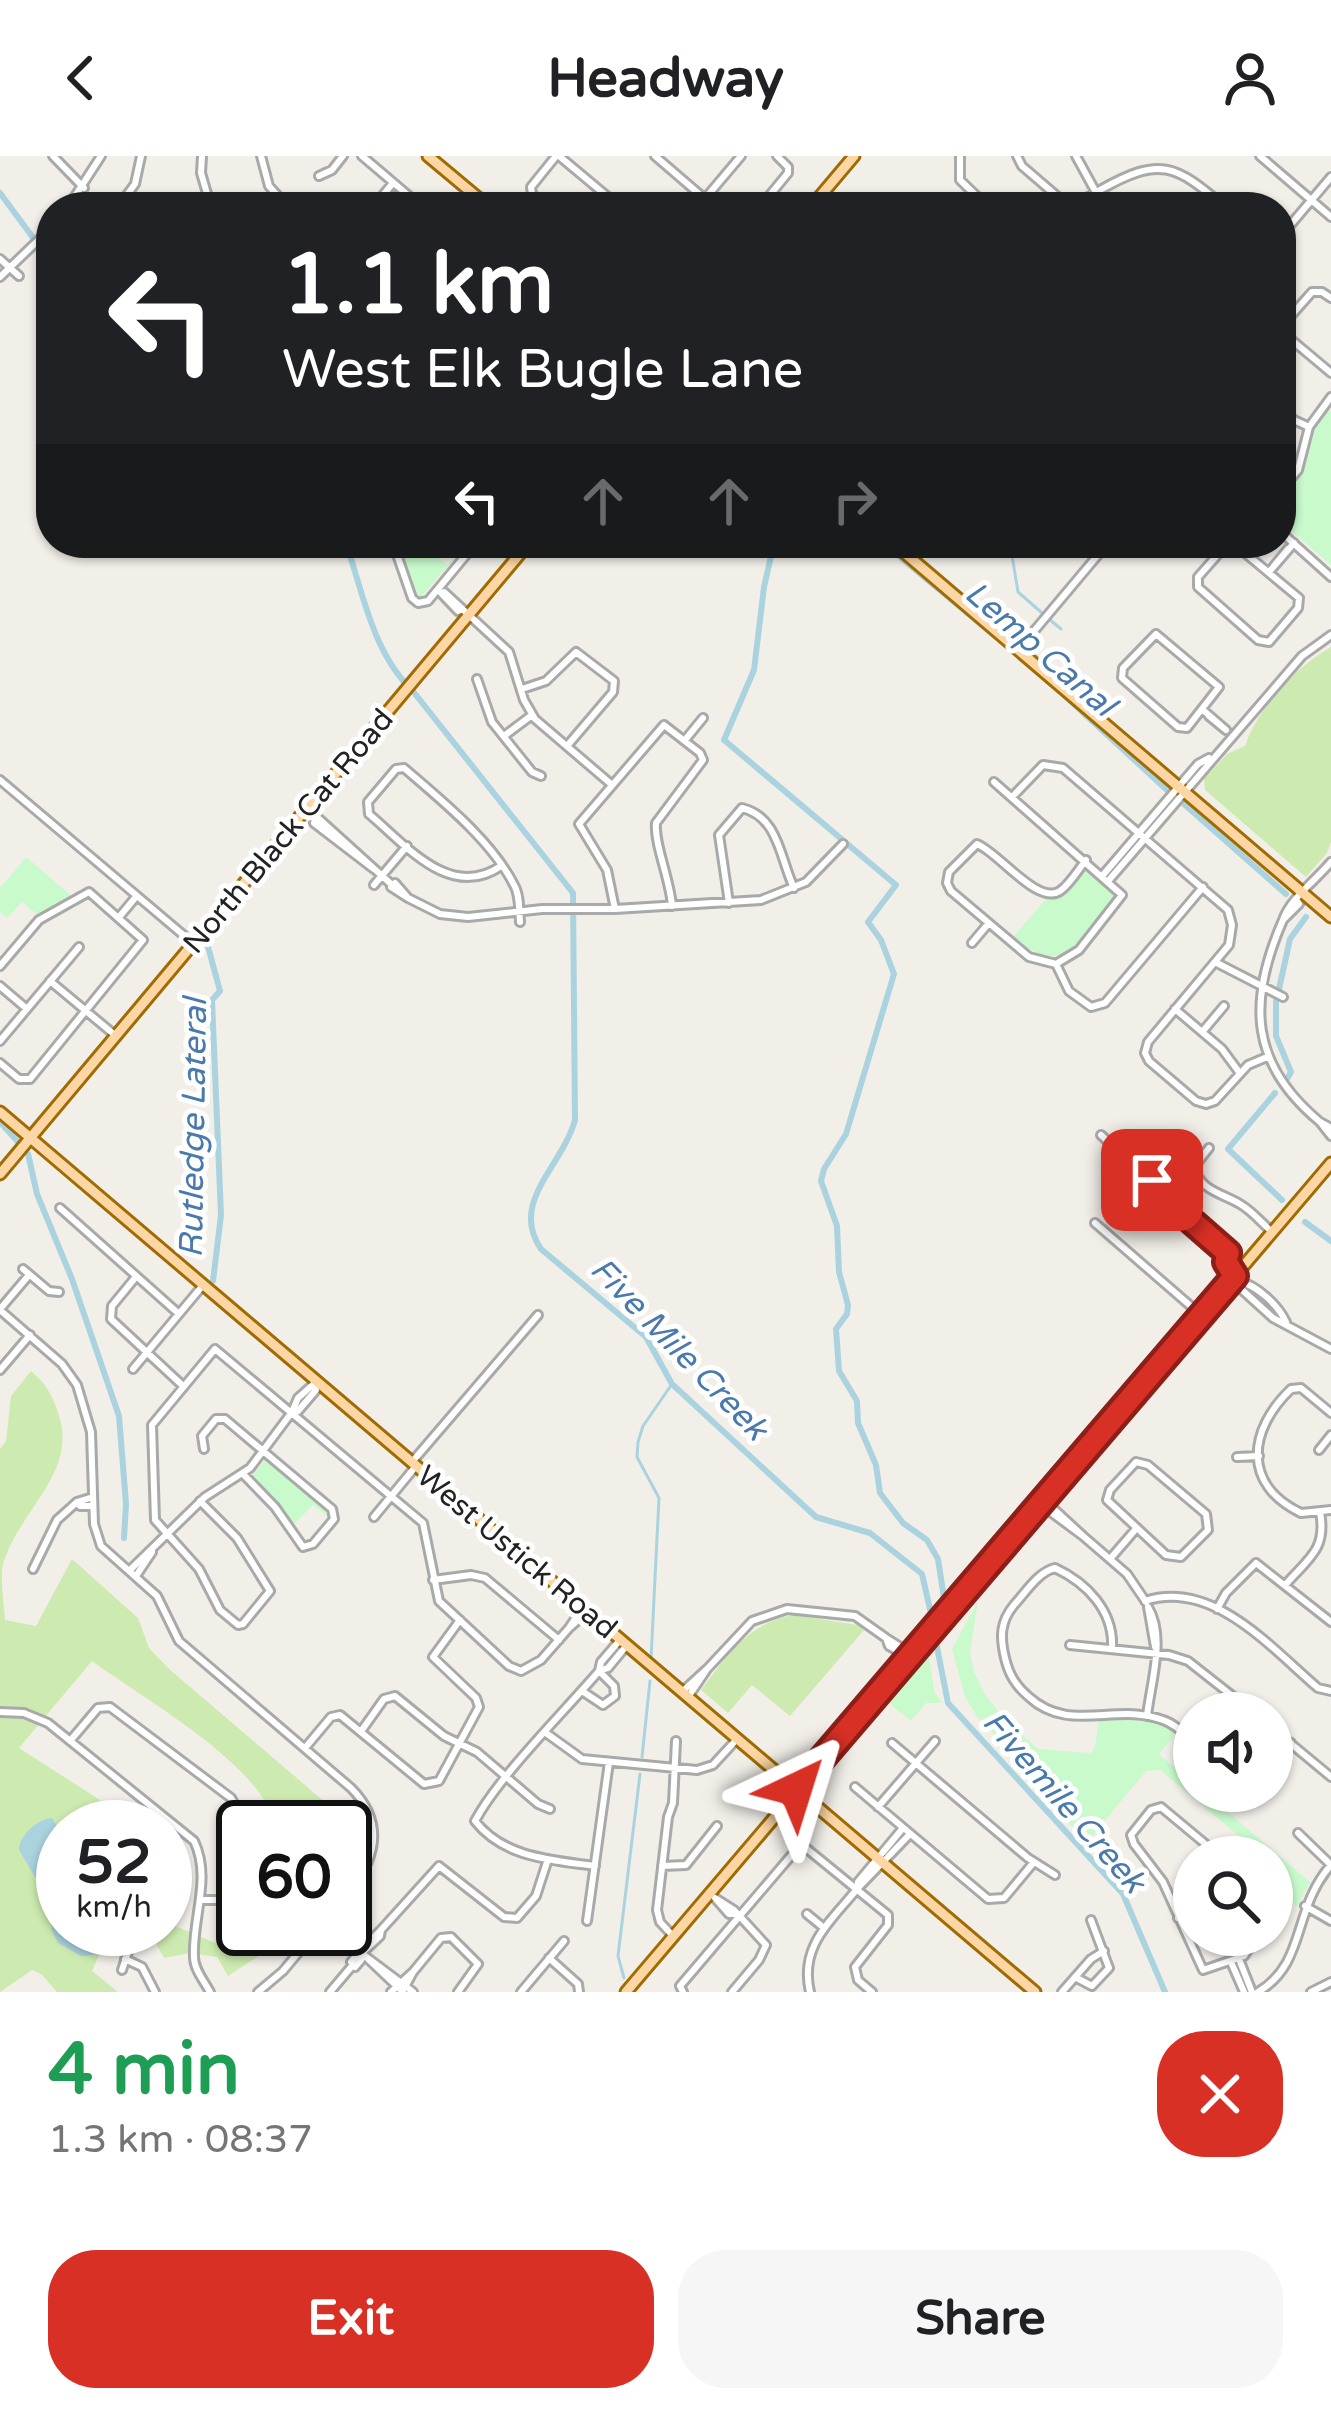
<!DOCTYPE html>
<html lang="en">
<head>
<meta charset="utf-8">
<style>
  :root { --surface:#fff; --page:#f6f6f6; --text:#202124; --muted:#757577; --accent:#d93025 }
  body { margin:0; font-family:"Varela Round",sans-serif; background:var(--page); color:var(--text); height:100vh; display:flex; flex-direction:column; font-size:45px; white-space:nowrap }
  * { box-sizing:border-box; margin:0 }
  p { font-size:39px; color:var(--muted) }
  .icon { flex:none; width:66px; height:66px; fill:none; stroke:currentColor; stroke-width:2; stroke-linecap:round; stroke-linejoin:round }
  .map { position:relative; height:1836px; overflow:hidden }
  .details { display:flex; flex-direction:column; background:var(--surface); flex:1 }
  .details>* { flex:none }
  .top-card { position:absolute; left:36px; top:36px; width:1260px; height:366px; border-radius:48px; box-shadow:0 3px 9px #0004; background:#202124; color:#fff; overflow:hidden }
  .buttons { position:absolute; left:1173px; top:1536px; display:grid; gap:24px }
  .buttons a { display:grid; place-items:center; width:120px; height:120px; border-radius:50%; background:var(--surface); box-shadow:0 3px 9px #0004; font-size:60px }
  .speed { position:absolute; left:36px; top:1644px; display:flex; gap:24px; font-size:60px; font-weight:700; text-align:center }
  .speed>* { display:grid; place-content:center; width:156px; height:156px; border-radius:50%; background:var(--surface); box-shadow:0 3px 9px #0004; line-height:1 }
  .speed small { font-size:30px; font-weight:400 }
  .speed .limit { border:6px solid #111; border-radius:18px; background:#fff; color:#111 }
  .pin { position:absolute; display:grid; place-items:center; width:102px; height:102px; color:#fff; margin:-51px; border-radius:24px; box-shadow:0 6px 18px #0006 }
  .me { position:absolute; width:132px; margin:-66px; rotate:41deg; stroke-linejoin:round; filter:drop-shadow(0 0 9px #0008) }
  .turn { display:flex; align-items:center; gap:42px; height:252px; padding:0 48px; font-size:54px }
  .turn .icon { width:156px; height:156px; stroke-width:2.5 }
  .turn b { display:block; font-size:84px; line-height:102px }
  .lanes { display:flex; align-items:center; height:114px; padding:0 48px; background:#0003; justify-content:center; gap:60px; direction:ltr }
  .lanes .off { opacity:.35 }
  .round { display:grid; place-items:center; flex:none; width:126px; height:126px; border-radius:48px; background:var(--page) }
  .overview { display:flex; align-items:center; justify-content:space-between; height:204px; padding:0 48px }
  h1 { font-size:72px; font-weight:700; line-height:90px; color:#1e9e55 }
  .button { display:flex; gap:24px; margin-top:auto; padding:24px 48px }
  .button a { flex:1; height:138px; border-radius:48px; background:var(--accent); color:#fff; font-size:48px; font-weight:700; line-height:138px; text-align:center }
  .button a+a { background:var(--page); color:var(--text) }
  header { display:flex; justify-content:space-between; align-items:center; height:156px; padding:0 48px; background:var(--surface); font-size:54px; font-weight:700 }
  .map>svg:first-child { display:block }
  .grass { fill:#cdebb0 }
  .park { fill:#c8facc }
  .water { fill:#aad3df }
  .lines { fill:none; stroke-linecap:round; stroke-linejoin:round }
  .stream { stroke:#aad3df; stroke-width:3 }
  .canal { stroke:#aad3df; stroke-width:6 }
  .minor-casing { stroke:#a9a9a9; stroke-width:12 }
  .major-casing { stroke:#a06b00; stroke-width:15 }
  .minor { stroke:#fff; stroke-width:6 }
  .major { stroke:#fcd6a4; stroke-width:9 }
  .route-casing { stroke:#8d1f18; stroke-width:30 }
  .route { stroke:#d93025; stroke-width:21 }
  .labels { text-anchor:middle; stroke-width:10; stroke-linejoin:round; paint-order:stroke }
  .street-label { font-size:30px; fill:#222; stroke:#fff }
  .water-label { font-size:33px; font-style:italic; fill:#4a7aab; stroke:#fff }
</style>
</head>
<body>
<header><svg class="icon" aria-label="back" viewBox="0 0 24 24"><path d="M15 5l-7 7 7 7"/></svg>Headway<svg class="icon" aria-label="person" viewBox="0 0 24 24"><circle cx="12" cy="8" r="4"/><path d="M4 21q1-7 8-7t8 7"/></svg></header>
<div class="map">
<svg width="1331" height="1836" viewBox="0 0 1331 1836">
  <rect width="100%" height="100%" fill="#f2efe9"/>
  <path class="grass" d="M1331 491V686L1327 697 1306 721 1205 634 1204 623 1227 598 1245 590C1257 553 1297 510 1331 491Z
    M31 1215C48 1229 54 1243 60 1263 75 1319 19 1355 3 1408 0 1424 4 1447 5 1464L36 1470 72 1403 138 1462 149 1492 168 1512 340 1659 342 1671H277C260 1607 145 1544 92 1505L19 1592 100 1644 133 1671H63V1773H111L92 1815 118 1836H57L41 1818 32 1814 0 1836V1293L6 1285 11 1240Z
    M794 1459 858 1469 865 1473 790 1560 752 1529 728 1557 701 1534C727 1500 749 1466 794 1459Z
    M165 1700C179 1720 174 1746 173 1769L215 1787 247 1773H284L265 1796 228 1820 217 1801 190 1797 164 1802 148 1773H165Z"/>
  <path class="park" d="M1327 252 1331 256V409L1281 366V339C1310 314 1304 280 1327 252Z
    M398 387H423L447 409 463 393 419 443Z
    M26 701 74 742 39 760 22 746 7 762 0 756V732Z
    M1086 712 1114 735 1113 746C1080 785 1064 825 1013 781L1046 743 1062 739Z
    M266 1303 328 1356 329 1361 313 1349 292 1370 276 1345 251 1321Z
    M978 1445 970 1496 974 1516 984 1537 1006 1565 1038 1593 1091 1597 1095 1592 1099 1562 1156 1566 1177 1576 1159 1598 1194 1628V1635H1203L1310 1726 1296 1752 1272 1701H1264L1160 1614 1146 1615 1087 1686 1025 1622 1014 1600 976 1559 965 1541 952 1493Z
    M928 1494 934 1535 942 1547H926L911 1565 885 1544Z"/>
  <path class="water" d="M52 1662 63 1681V1773H105L94 1799 81 1800 58 1787 51 1773 54 1753 19 1694C19 1680 37 1663 52 1662Z"/>
  <g class="lines">
    <path class="stream" d="M901 387 1018 485
      M1010 387 1018 436 1041 456
      M1049 463 1061 473
      M1026 492 1070 528
      M651 1503 659 1342 637 1301 638 1286 643 1270 672 1228
      M642 1601 650 1525
      M624 1822 618 1800 640 1618"/>
    <path class="canal" d="M0 37 51 106
      M346 387C363 437 373 497 412 534L573 737 575 964C562 1011 509 1046 541 1093L646 1181 672 1228 816 1361 870 1377 922 1418 932 1462
      M774 387 764 431 754 514 724 584 896 729 868 766 881 784 894 818 846 978 824 1013 821 1025 837 1070 839 1116 848 1149 847 1158 836 1173 839 1215 857 1245 858 1267 876 1309 880 1337 903 1367 927 1384 938 1403 944 1442
      M883 387 995 480
      M1064 539 1167 634
      M1184 648 1286 738
      M1279 833 1290 783 1306 761
      M1276 845V880L1291 916 1287 923
      M1275 937 1228 993 1282 1044
      M0 966 18 986
      M28 998 37 1038 72 1123 119 1260 126 1348 124 1382
      M1305 1066 1331 1085
      M213 1125 221 1059 212 844 220 835 207 787 209 776 267 708 277 706
      M936 1486 948 1547 1123 1738 1165 1836"/>
    <defs>
      <path id="minor" d="M53 0 84 32
        M202 0 201 17 211 51
        M261 0 269 30 288 51
        M362 0 422 51
        M559 0 620 51
        M655 0 705 43
        M960 0V24L988 51
        M1017 0 1022 10 1065 47C1079 48 1088 41 1100 34 1160 0 1175 8 1225 51
        M1076 0 1104 51
        M1260 0 1331 61
        M319 20 332 14 343 0
        M915 46 917 51
        M68 51 101 0
        M118 51 135 28 141 0
        M373 51 393 27
        M547 51 532 38 531 31 556 0
        M698 51 741 0
        M760 51 788 17V11L777 0
        M1281 80 1331 21
        M0 103 19 120
        M0 121 51 72
        M1281 171 1312 136H1322L1331 142
        M1281 175 1331 217
        M1281 252 1294 264 1309 271
        M1281 334 1298 314 1309 271 1331 241
        M1281 376 1331 421
        M393 387 412 442 418 447 428 445 476 387
        M1080 387 1096 401
        M1133 387 1145 393 1153 387
        M1228 387 1198 421V431L1258 484 1269 486 1298 452 1299 442 1233 387
        M1274 410 1288 393
        M1269 416 1294 387
        M439 435 458 455 461 454
        M441 437 444 436 509 496 524 544 535 563 611 628
        M1156 478 1219 531 1187 572 1178 571 1122 522 1123 512Z
        M1019 493 1108 387
        M477 523 492 566 532 616 541 620
        M522 533 546 525 576 496 614 525 613 536 567 590
        M1203 554 1226 574 1209 560
        M504 580 532 559
        M685 584 703 562
        M0 624 194 788
        M994 626 1122 739 1079 794 1056 808
        M1012 641 1043 609 1063 612 1228 754 1232 769 1229 789 1148 886 1145 897 1149 905 1196 945 1206 948 1215 945 1248 909 1267 901
        M1086 704C1078 714 1070 728 1060 735 1038 750 998 696 977 688L949 716 947 727 951 735 1029 801 1056 808 1069 835 1091 851 1105 847 1203 731
        M501 710C450 745 406 689 369 658L368 646 396 613 404 612C441 644 492 685 514 729 520 739 519 754 520 766
        M374 713 314 667 315 664 318 662 391 728
        M1103 719 1198 608 1209 602
        M1109 724 1302 500 1331 479
        M395 727 408 742 391 731Z
        M374 729 407 690
        M408 742 440 758 468 761 542 753H615L761 744 806 726 843 688
        M1297 745 1299 748 1283 764C1290 743 1314 726 1331 706
        M729 747 719 679 742 652C779 661 780 703 794 732
        M615 753 607 714 579 668 664 569 700 597 703 604 656 667C654 688 670 723 672 750
        M120 760 135 742
        M1283 764C1247 846 1250 908 1320 966
        M972 787 988 768
        M1215 806 1283 841
        M0 810 39 764 89 736 143 784 30 923H19L0 907
        M50 825 116 880
        M0 830 27 853
        M1175 853 1222 893 1239 916
        M1203 875 1224 850
        M0 885 79 791
        M1331 972 1320 966 1331 980
        M1101 979 1224 1094 1228 1111 1235 1120
        M1209 992 1194 1011C1200 1035 1222 1037 1240 1048 1252 1055 1262 1067 1272 1076
        M60 1052 179 1158
        M1095 1067 1201 1159
        M23 1113 49 1135 59 1136
        M135 1122 112 1150 111 1163 182 1229
        M0 1153 29 1119
        M0 1154 62 1208 77 1229 91 1276 94 1368 101 1390 157 1440 179 1485 351 1632C387 1668 375 1707 345 1741
        M1286 1166C1278 1149 1257 1129 1238 1125L1240 1132 1273 1162 1331 1193
        M133 1213 204 1128
        M0 1214 30 1179
        M314 1229 316 1234 298 1255 292 1256 298 1242 316 1226
        M1331 1257 1301 1232 1291 1233C1249 1273 1241 1328 1301 1357L1331 1354
        M204 1293 202 1280 216 1263H225L332 1353 334 1363 313 1388 303 1391 275 1351 243 1318
        M1319 1294 1331 1279
        M1237 1301 1259 1300
        M412 1306 538 1159
        M1136 1306 1148 1309 1206 1358 1208 1374 1181 1401 1166 1399 1107 1344 1110 1334Z
        M93 1341 77 1346 80 1350H93
        M200 1345 237 1382 270 1435 243 1468 238 1469 220 1454 199 1413 155 1364 152 1269 215 1193 423 1367 439 1445 509 1510 521 1515 541 1504 569 1472
        M1040 1348 1083 1380 1044 1344
        M374 1361 416 1310
        M1083 1380 1127 1418 1146 1446
        M1110 1403 1135 1374
        M33 1413 57 1364 77 1346
        M129 1415 205 1341 250 1312 292 1256
        M136 1420 152 1396
        M433 1424 471 1419 485 1422 559 1484
        M1286 1428C1309 1402 1327 1393 1320 1356
        M1145 1445C1213 1423 1271 1492 1318 1532L1331 1535
        M583 1451 569 1472 586 1457
        M1217 1453 1226 1437 1256 1407 1331 1466
        M886 1482 905 1494V1499L889 1490Z
        M620 1484 601 1506 599 1515 608 1512 627 1489
        M1070 1489 1169 1499 1188 1505 1254 1557
        M1112 1492C1114 1455 1087 1427 1055 1412 1038 1416 1026 1436 1014 1449 1000 1466 1000 1481 1005 1502 1009 1519 1016 1530 1029 1541 1069 1578 1116 1546 1163 1564 1175 1568 1185 1578 1194 1586
        M707 1513 752 1465 787 1453 855 1460 886 1482
        M582 1535 603 1549 615 1540 614 1530 599 1515C564 1556 499 1620 475 1665 504 1702 552 1704 595 1710
        M683 1535 707 1513 688 1541
        M0 1556 24 1557 48 1567 194 1685C212 1722 192 1762 194 1801 194 1813 204 1825 210 1836
        M1147 1560C1151 1525 1166 1481 1148 1451L1155 1491
        M1272 1572 1331 1621
        M362 1574 384 1543 395 1540 444 1580 477 1596 538 1648 550 1653
        M546 1577 582 1603 697 1614 713 1609 737 1583
        M70 1585 98 1552 110 1551 231 1642 247 1671
        M892 1587 1028 1702 1055 1719
        M305 1592 331 1561 340 1559 424 1628 439 1625 479 1551 476 1542 433 1501 460 1464
        M1272 1609 1291 1587
        M855 1631 988 1743 1004 1742 1034 1706
        M878 1651 935 1585
        M903 1672 858 1726 857 1733 909 1679
        M1221 1701 1161 1651 1151 1654 1131 1679 1134 1688 1163 1726 1203 1814 1244 1800 1258 1779
        M662 1710 686 1709 717 1670
        M201 1744H231L243 1723
        M1305 1750 1331 1765
        M807 1758 824 1772
        M1178 1762 1194 1757
        M587 1765 609 1606
        M333 1773 362 1798
        M381 1774 439 1710 504 1761 517 1762 536 1740 548 1703
        M381 1774 380 1780 364 1795 363 1792Z
        M673 1780 660 1766 657 1754 668 1661 673 1647 676 1585
        M356 1800 361 1804 355 1811 351 1806Z
        M549 1802 578 1828 579 1836
        M125 1803 142 1811 155 1836
        M1239 1803 1252 1836
        M1231 1806 1244 1836
        M122 1814 130 1790
        M413 1816 441 1782 451 1781 478 1808 458 1836
        M1075 1821 1092 1830 1109 1812 1091 1764
        M258 1836 283 1815 318 1773
        M330 1836 352 1810
        M391 1836 413 1816 406 1829
        M403 1836 365 1800 413 1836
        M521 1836 564 1785
        M683 1836 680 1830 801 1688 888 1759V1769L855 1811 858 1824 872 1836
        M732 1836 759 1804 766 1789 734 1754 715 1742 729 1758H734
        M810 1836C799 1790 831 1765 857 1733
        M1062 1836 1091 1803 1104 1795
        M1258 1836C1307 1807 1292 1753 1331 1709L1298 1677
        M1311 1836 1331 1826"/>
      <path id="major" d="M428 0 489 51
        M811 51 854 0
        M893 387 1331 761
        M0 956 1035 1836
        M0 1018 529 387
        M626 1836 1331 1007"/>
    </defs>
    <use href="#minor" class="minor-casing"/>
    <use href="#major" class="major-casing"/>
    <use href="#minor" class="minor"/>
    <use href="#major" class="major"/>
  </g>
  <g class="lines">
    <defs>
      <path id="route" d="M796 1633 1235 1120 1226 1106 1228 1097 1164 1041 1152 1024"/>
    </defs>
    <use href="#route" class="route-casing"/>
    <use href="#route" class="route"/>
  </g>
  <g class="labels">
    <g class="street-label">
      <text transform="translate(288 675) rotate(-50)" y="10">North Black Cat Road</text>
      <text transform="translate(517 1396) rotate(40)" y="10">West Ustick Road</text>
    </g>
    <g class="water-label">
      <text transform="translate(1041 492) rotate(41)" y="12">Lemp Canal</text>
      <text transform="translate(192 972) rotate(-89)" y="12">Rutledge Lateral</text>
      <text transform="translate(680 1192) rotate(46)" y="12">Five Mile Creek</text>
      <text transform="translate(1065 1645) rotate(49)" y="12">Fivemile Creek</text>
    </g>
  </g>
</svg>
<div class="buttons">
<a><svg class="icon" aria-label="sound" viewBox="0 0 24 24"><path d="M4 9h4l5-4v14l-5-4H4zM17 9q2 3 0 6"/></svg></a>
<a><svg class="icon" aria-label="search" viewBox="0 0 24 24"><circle cx="10" cy="10" r="6"/><path d="M15 15l6 6"/></svg></a>
</div>
<div class="speed"><div>52<small>km/h</small></div><div class="limit">60</div></div>
<div class="pin" style="left:1152px;top:1024px;background:#d93025"><svg class="icon" aria-label="arrive" viewBox="0 0 24 24"><path d="M6 21V4h12l-3 4 3 4H6"/></svg></div>
<svg class="me" style="left:796px;top:1633px" viewBox="-20 -20 40 40"><path d="M0-17L14 15 0 8-14 15z" fill="#d93025" stroke="#fff" stroke-width="4"/></svg>
<div class="top-card">
<div class="turn"><svg class="icon" aria-label="left" viewBox="0 0 24 24"><path d="M17 20v-9H6M10 6l-5 5 5 5"/></svg><div><b>1.1 km</b>West Elk Bugle Lane</div></div>
<div class="lanes"><svg class="icon" aria-label="left" viewBox="0 0 24 24"><path d="M17 20v-9H6M10 6l-5 5 5 5"/></svg><svg class="icon off" aria-label="ahead" viewBox="0 0 24 24"><path d="M12 20V5M6 11l6-6 6 6"/></svg><svg class="icon off" aria-label="ahead" viewBox="0 0 24 24"><path d="M12 20V5M6 11l6-6 6 6"/></svg><svg class="icon off" aria-label="right" viewBox="0 0 24 24"><path d="M7 20v-9h11M14 6l5 5-5 5"/></svg></div>
</div>
</div>
<section class="details">
<div class="overview"><div><h1>4 min</h1><p>1.3 km · 08:37</p></div><a class="round" style="background:#d93025;color:#fff"><svg class="icon" aria-label="close" viewBox="0 0 24 24"><path d="M6 6l12 12M18 6L6 18"/></svg></a></div>
<div class="button"><a>Exit</a><a>Share</a></div>
</section>
</body>
</html>
